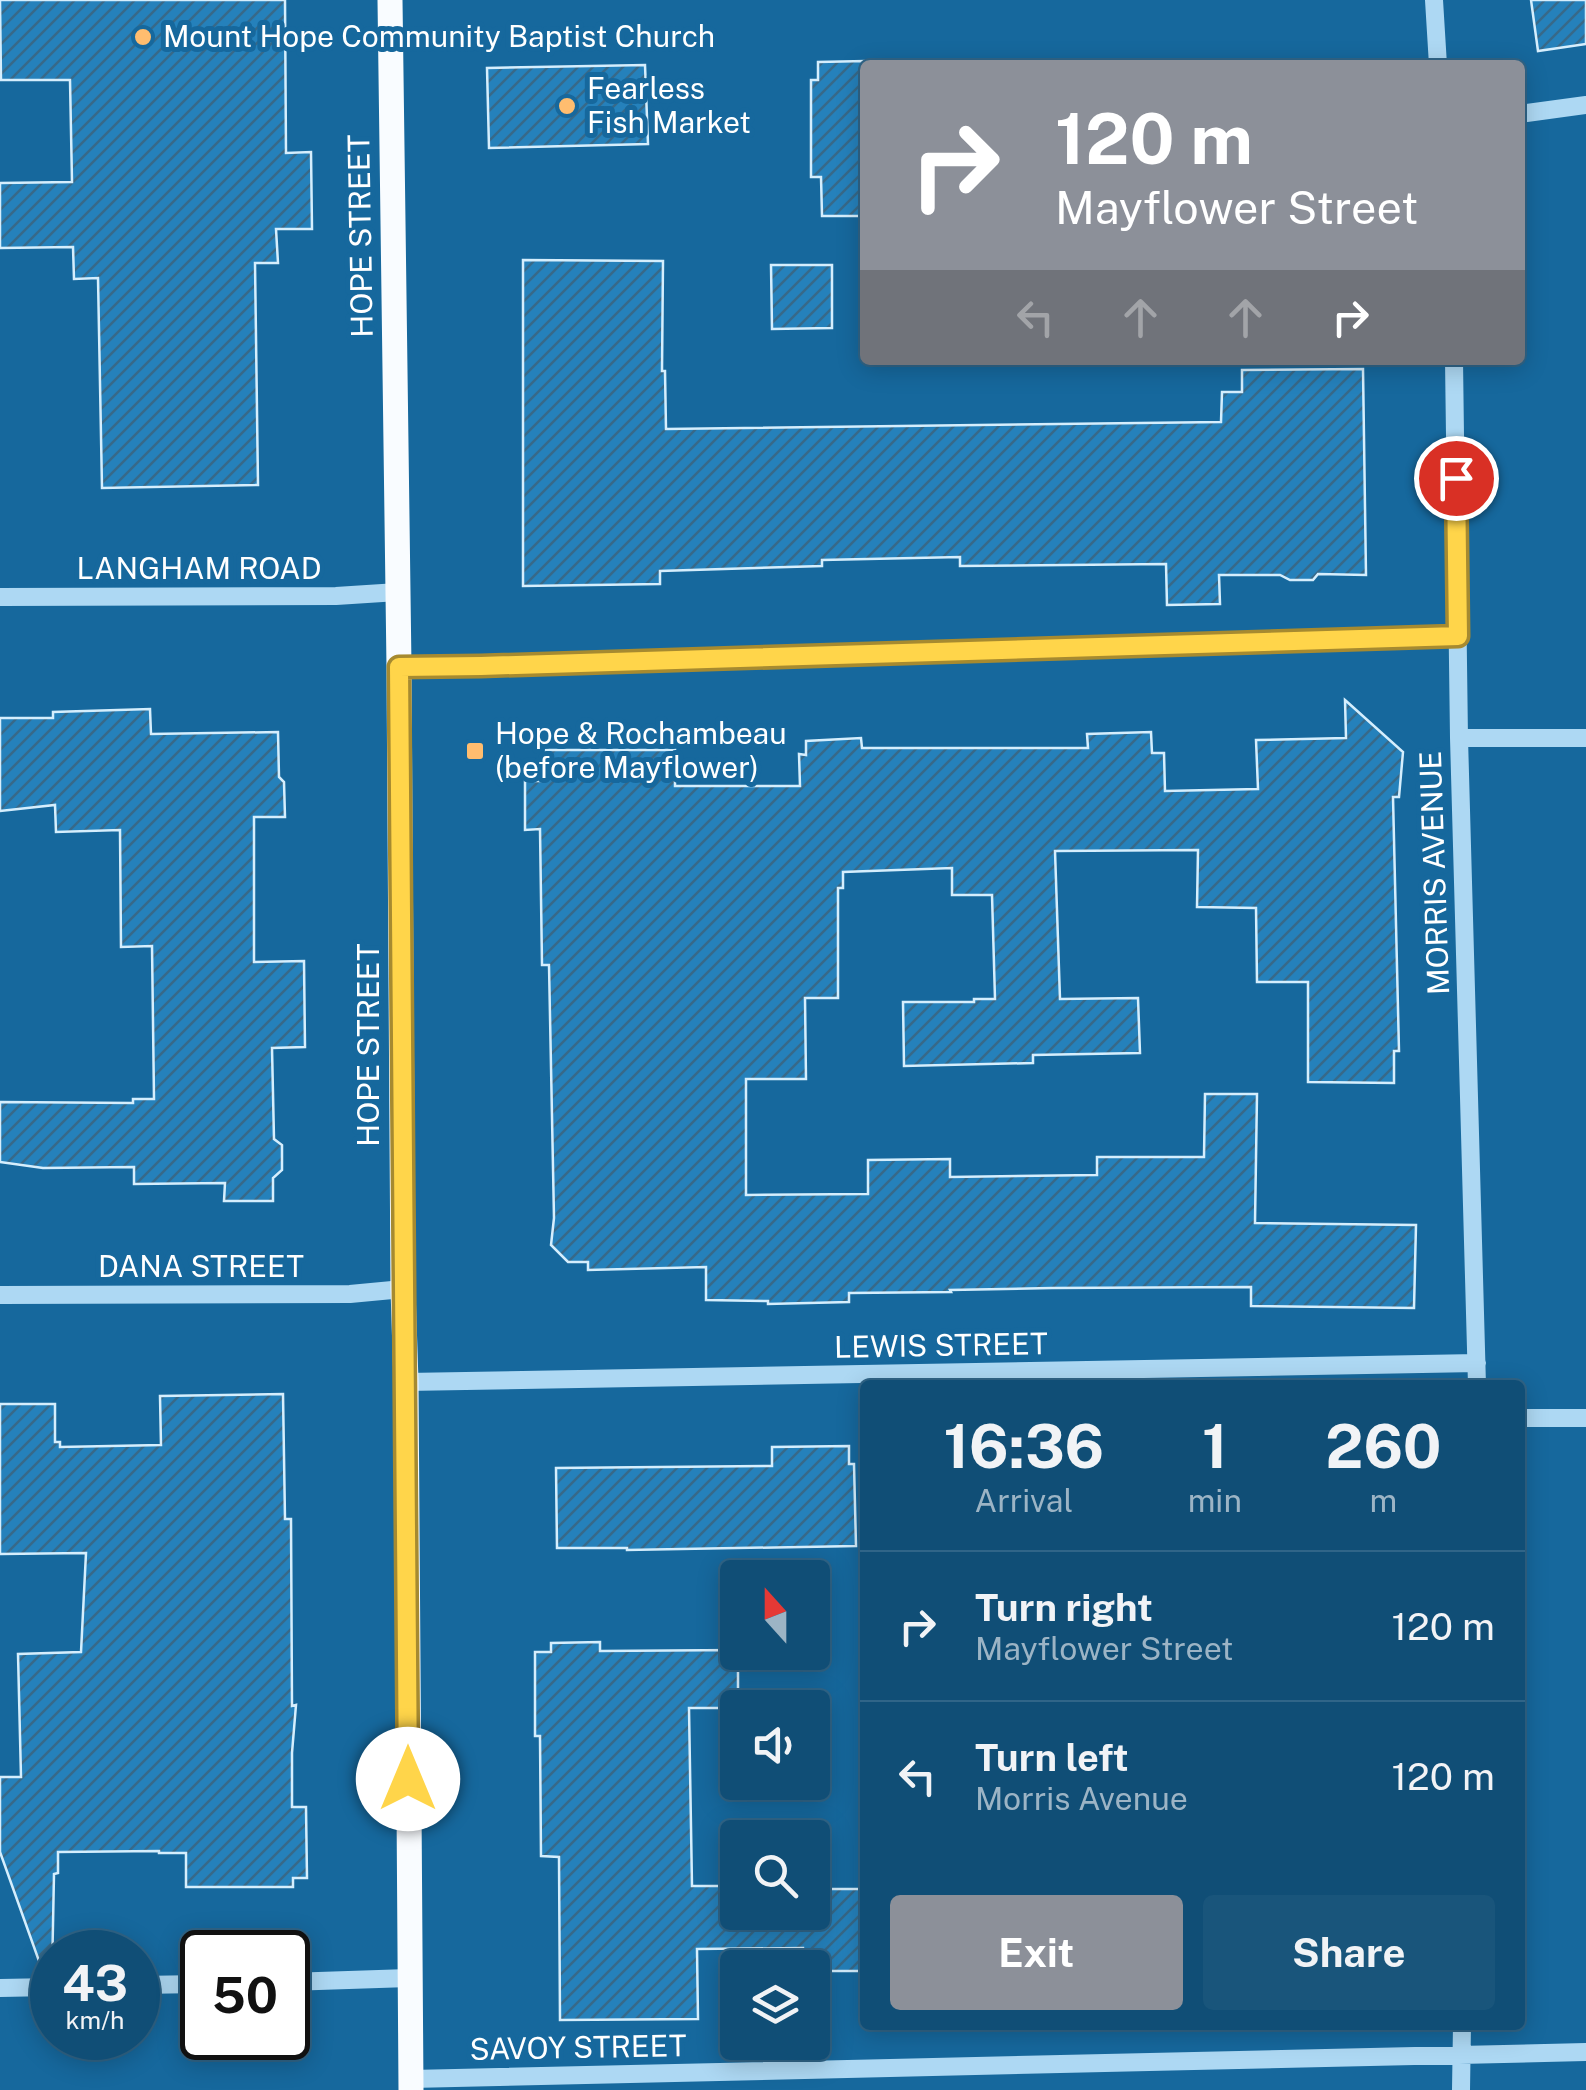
<!DOCTYPE html>
<html lang="en">
<head>
<meta charset="utf-8">
<style>
  :root { --surface:#104e76; --page:#19557b; --text:#f1f3f6; --muted:#9cb4c5; --line:#306588; --accent:#8c9099 }
  body { margin:0; font-family:"Public Sans",sans-serif; background:var(--page); color:var(--text); height:100vh; display:flex; flex-direction:column; font-size:38px; white-space:nowrap }
  * { box-sizing:border-box; margin:0 }
  p { font-size:32px; color:var(--muted) }
  .icon { flex:none; width:55px; height:55px; fill:none; stroke:currentColor; stroke-width:2; stroke-linecap:round; stroke-linejoin:round }
  .map { position:relative; flex:1; overflow:hidden }
  .drawer { position:absolute; left:860px; top:1380px; width:665px; height:650px; display:flex; flex-direction:column; background:var(--surface); border-radius:10px; box-shadow:0 5px 25px #0003,0 0 0 2px var(--line) }
  .drawer>* { flex:none }
  .banner { position:absolute; left:860px; top:60px; width:665px; height:305px; border-radius:10px; box-shadow:0 5px 25px #0003,0 0 0 2px var(--line); background:#8c9099; color:#fff; overflow:hidden }
  .needle { width:65px; rotate:339deg }
  .fabs { position:absolute; left:720px; top:1560px; display:grid; gap:20px }
  .fabs a { display:grid; place-items:center; width:110px; height:110px; border-radius:10px; background:var(--surface); box-shadow:0 5px 25px #0003,0 0 0 2px var(--line); font-size:50px }
  .speed { position:absolute; left:30px; top:1930px; display:flex; gap:20px; font-size:50px; font-weight:700; text-align:center }
  .speed>* { display:grid; place-content:center; width:130px; height:130px; border-radius:50%; background:var(--surface); box-shadow:0 5px 25px #0003,0 0 0 2px var(--line); line-height:1 }
  .speed small { font-size:25px; font-weight:400 }
  .speed .limit { border:5px solid #111; border-radius:15px; background:#fff; color:#111 }
  .pin { position:absolute; display:grid; place-items:center; width:85px; height:85px; color:#fff; margin:-42px; border:5px solid #fff; border-radius:50%; box-shadow:0 2px 10px #0007 }
  .me { position:absolute; width:110px; margin:-55px; rotate:0deg; stroke-linejoin:round; filter:drop-shadow(0 0 8px #0008) }
  .turn { display:flex; align-items:center; gap:35px; height:210px; padding:0 30px; font-size:45px }
  .turn .icon { width:130px; height:130px; stroke-width:2.5 }
  .turn b { display:block; font-size:70px; line-height:85px }
  .lanes { display:flex; align-items:center; height:95px; padding:0 30px; background:#0003; justify-content:center; gap:50px; direction:ltr }
  .lanes .off { opacity:.35 }
  .eta { display:flex; justify-content:space-evenly; align-items:center; height:170px; text-align:center }
  .eta b { font-size:60px; font-weight:700; line-height:70px }
  .button { display:flex; gap:20px; margin-top:auto; padding:20px 30px }
  .button a { flex:1; height:115px; border-radius:10px; background:var(--accent); color:#fff; font-size:40px; font-weight:700; line-height:115px; text-align:center }
  .button a+a { background:var(--page); color:var(--text) }
  ul { padding:0; list-style:none }
  li { display:flex; align-items:center; gap:30px; height:150px; padding:0 30px; border-top:2px solid var(--line) }
  li div { flex:1 }
  li b { display:block; font-size:38px }
  li em { font-style:normal }
  .map>svg:first-child { display:block }
  .building { fill:url(#building-hatch); stroke:#d5eefd; stroke-width:2.5 }
  .lines { fill:none; stroke-linecap:round; stroke-linejoin:round }
  .minor { stroke:#add8f3; stroke-width:18 }
  .major { stroke:#f9fcff; stroke-width:25 }
  .route-casing { stroke:#a68a30; stroke-width:25 }
  .route { stroke:#ffd54a; stroke-width:18 }
  .poi-dot { fill:#ffbd6f; stroke:#16689d; stroke-width:4 }
  .labels { text-anchor:middle; stroke-width:10; stroke-linejoin:round; paint-order:stroke }
  .poi-label { font-size:30px; fill:#fff; stroke:#16689d; text-anchor:start }
  .street-label { font-size:30px; fill:#fff; stroke:#16689d }
</style>
</head>
<body>
<div class="map">
<svg width="1586" height="2090" viewBox="0 0 1586 2090">
  <defs>
    <pattern id="building-hatch" width="6" height="6" patternUnits="userSpaceOnUse" patternTransform="scale(2.5)"><rect width="6" height="6" fill="#2581bb"/><path d="M-1 1l2-2M0 6l6-6M5 7l2-2" fill="none" stroke="#376989"/></pattern>
  </defs>
  <rect width="100%" height="100%" fill="#16689d"/>
  <path class="building" d="M0 0H285L286 153 311 152 312 229H276L278 263H255L258 485 102 488 98 278 74 279 73 247 0 248V183L72 182 70 80H1Z
    M1531 0H1586V44L1538 51Z
    M865 61V216H822L821 177H811V80H818V62Z
    M645 65 648 144 489 148 487 68Z
    M523 260 663 261 662 371H665L666 429 1221 422 1222 392H1242V370L1363 369 1366 575 1318 574 1313 580H1290L1280 575H1219L1220 604 1167 605 1166 564 960 566V557L822 560V566L660 571V584L523 586Z
    M771 265H832V328L772 329Z
    M1345 700 1403 752 1399 797H1393L1399 1051H1394V1083L1308 1082V982H1257L1256 908 1197 907 1198 850 1055 851 1060 999 1138 998 1140 1053 1033 1055V1063L904 1066 903 1002H974V999H995L992 895H952V868L843 872V888H838V998H805L806 1079H746V1195L868 1194V1160L950 1159V1177L1097 1175V1157H1204L1205 1094H1257L1255 1223 1416 1225 1414 1308 1251 1306V1287L1052 1288 950 1290 951 1292 849 1293V1302L768 1304V1301L706 1300V1267L588 1270V1262H568L551 1245 554 1218 549 965H542L540 829 525 830V781H543L546 750H675V786H800L799 754 806 755V741L861 738 862 748H1088L1087 734 1151 732 1152 753H1164L1165 791 1258 789 1256 740 1346 738Z
    M150 709 151 734 278 732 279 777 284 782 285 817H254V962L304 961 305 1047 272 1048 274 1139 282 1145V1170L273 1178V1201H224L225 1183 134 1184V1167L43 1168 0 1162V1102L133 1103V1099H154L152 946 121 947 120 830 56 832 55 805 0 811V718H53V712Z
    M283 1394 285 1519H291L292 1706 296 1705 292 1753V1807H306L307 1878H293V1887H186V1853H159V1851L58 1852V1873L54 1874 52 1975H44L0 1852V1777H21L18 1654 81 1652 86 1553 0 1554V1404H55V1442H60V1447L161 1445 160 1396Z
    M849 1446V1464H854L856 1546 627 1550V1548H557L556 1468 772 1466V1447Z
    M600 1642V1651L738 1650V1708H689L692 1886H738V1912H812V1889H865V1971H812V1968H804L803 1948 697 1949 698 2019 560 2020 559 1857 541 1856 540 1736H535V1652H551V1643Z"/>
  <g class="lines">
    <path class="minor" d="M1434 0 1438 65
      M1520 114 1586 105
      M1454 360 1459 738 1477 1385
      M0 597 336 596 398 592
      M399 667 1458 636
      M1459 738H1586
      M0 1295 350 1294 403 1289
      M406 1382 1477 1363
      M1520 1418H1586
      M288 1982 409 1978
      M138 1985 202 1984
      M0 1988 52 1987
      M411 2079 1586 2052
      M1461 2090 1462 2025"/>
    <path class="major" d="M390 0 399 667 403 1289 406 1382 411 2090"/>
  </g>
  <g class="lines">
    <defs>
      <path id="route" d="M408 1779 399 667 481 666 1458 636 1456 478"/>
    </defs>
    <use href="#route" class="route-casing"/>
    <use href="#route" class="route"/>
  </g>
  <g class="poi-dot">
    <circle cx="143" cy="37" r="10"/>
    <circle cx="567" cy="106" r="10"/>
    <rect x="465" y="741" width="20" height="20" rx="5"/>
  </g>
  <g class="labels">
    <g class="poi-label">
      <text x="163" y="47">Mount Hope Community Baptist Church</text>
      <text x="587" y="99">Fearless<tspan x="587" dy="34">Fish Market</tspan></text>
      <text x="495" y="744">Hope &amp; Rochambeau<tspan x="495" dy="34">(before Mayflower)</tspan></text>
    </g>
    <g class="street-label">
      <text transform="translate(361 236) rotate(-91)" y="10">HOPE STREET</text>
      <text x="199" y="579">LANGHAM ROAD</text>
      <text transform="translate(1435 873) rotate(-92)" y="10">MORRIS AVENUE</text>
      <text transform="translate(369 1045) rotate(-90)" y="10">HOPE STREET</text>
      <text x="201" y="1277">DANA STREET</text>
      <text transform="translate(941 1346) rotate(-1)" y="10">LEWIS STREET</text>
      <text transform="translate(578 2048) rotate(-1)" y="10">SAVOY STREET</text>
    </g>
  </g>
</svg>
<div class="fabs">
<a><svg class="needle" viewBox="-14 -14 28 28"><path d="M0-13l5 13h-10z" fill="#e53935"/><path d="M0 13l5-13h-10z" fill="#9cb4c5"/></svg></a>
<a><svg class="icon" aria-label="sound" viewBox="0 0 24 24"><path d="M4 9h4l5-4v14l-5-4H4zM17 9q2 3 0 6"/></svg></a>
<a><svg class="icon" aria-label="search" viewBox="0 0 24 24"><circle cx="10" cy="10" r="6"/><path d="M15 15l6 6"/></svg></a>
<a><svg class="icon" aria-label="layers" viewBox="0 0 24 24"><path d="M12 4l9 5-9 5-9-5zM3 14l9 5 9-5"/></svg></a>
</div>
<div class="speed"><div>43<small>km/h</small></div><div class="limit">50</div></div>
<div class="pin" style="left:1456px;top:478px;background:#d93025"><svg class="icon" aria-label="arrive" viewBox="0 0 24 24"><path d="M6 21V4h12l-3 4 3 4H6"/></svg></div>
<svg class="me" style="left:408px;top:1779px" viewBox="-20 -20 40 40"><circle r="19" fill="#fff"/><path d="M0-13L10 11 0 6-10 11z" fill="#ffd54a"/></svg>
<div class="banner">
<div class="turn"><svg class="icon" aria-label="right" viewBox="0 0 24 24"><path d="M7 20v-9h11M14 6l5 5-5 5"/></svg><div><b>120 m</b>Mayflower Street</div></div>
<div class="lanes"><svg class="icon off" aria-label="left" viewBox="0 0 24 24"><path d="M17 20v-9H6M10 6l-5 5 5 5"/></svg><svg class="icon off" aria-label="ahead" viewBox="0 0 24 24"><path d="M12 20V5M6 11l6-6 6 6"/></svg><svg class="icon off" aria-label="ahead" viewBox="0 0 24 24"><path d="M12 20V5M6 11l6-6 6 6"/></svg><svg class="icon" aria-label="right" viewBox="0 0 24 24"><path d="M7 20v-9h11M14 6l5 5-5 5"/></svg></div>
</div>
<section class="drawer">
<div class="eta">
<div><b>16:36</b><p>Arrival</p></div>
<div><b>1</b><p>min</p></div>
<div><b>260</b><p>m</p></div>
</div>
<ul>
<li><svg class="icon" aria-label="right" viewBox="0 0 24 24"><path d="M7 20v-9h11M14 6l5 5-5 5"/></svg><div><b>Turn right</b><p>Mayflower Street</p></div><em>120 m</em></li>
<li><svg class="icon" aria-label="left" viewBox="0 0 24 24"><path d="M17 20v-9H6M10 6l-5 5 5 5"/></svg><div><b>Turn left</b><p>Morris Avenue</p></div><em>120 m</em></li>
</ul>
<div class="button"><a>Exit</a><a>Share</a></div>
</section>
</div>
</body>
</html>
